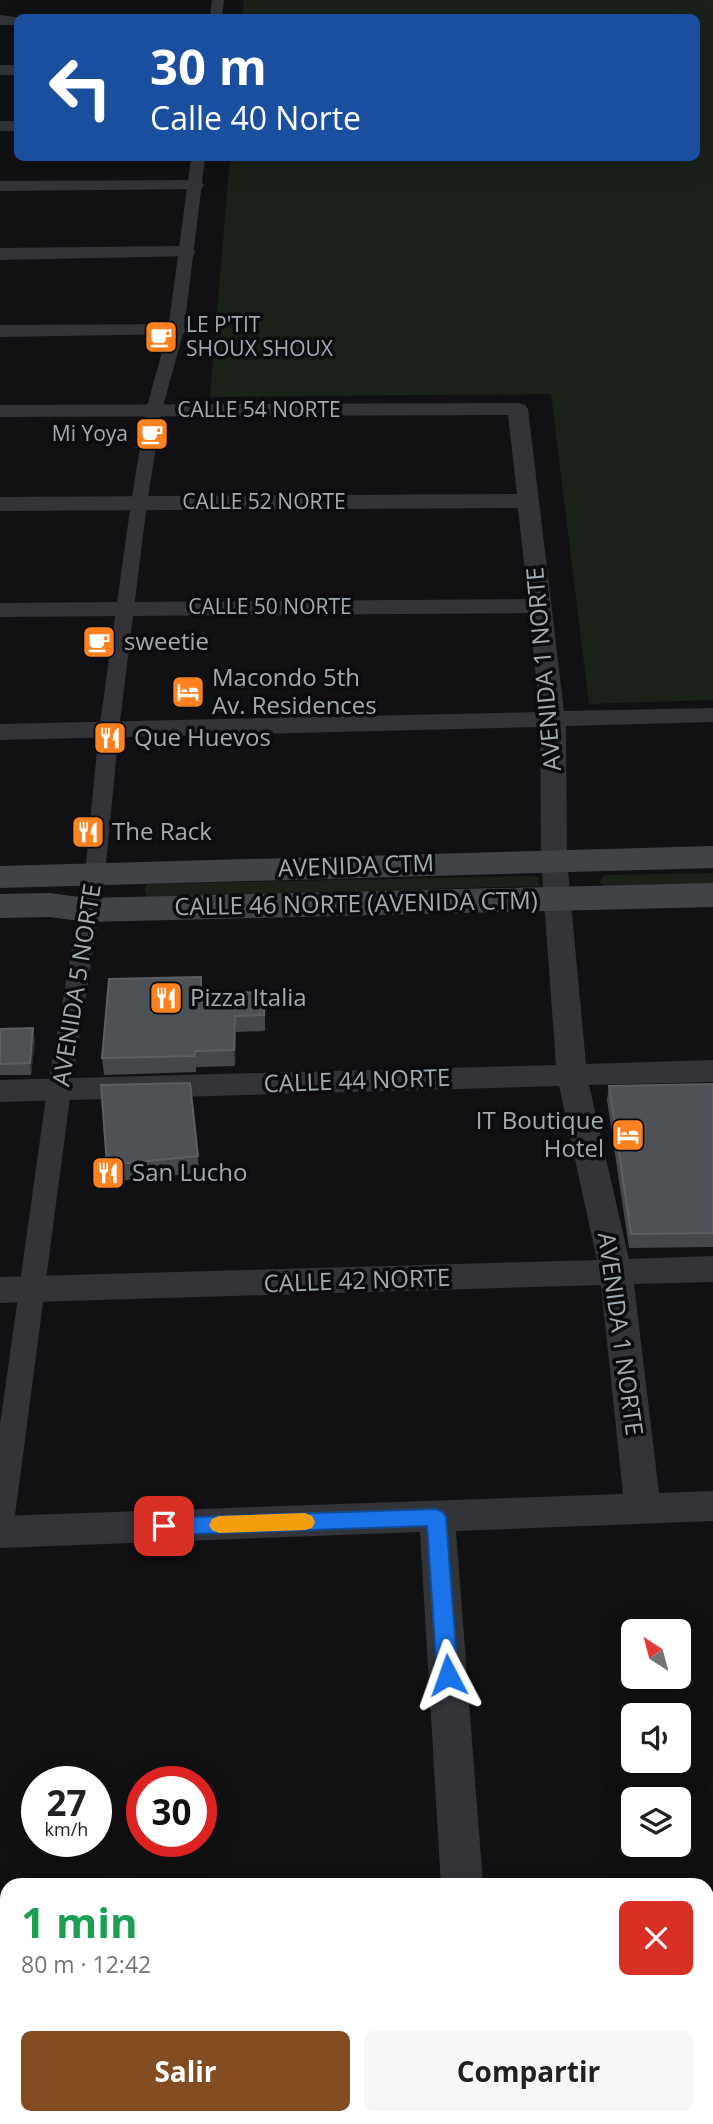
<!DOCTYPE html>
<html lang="es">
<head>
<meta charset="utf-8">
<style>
  :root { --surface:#fff; --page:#f6f6f6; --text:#202124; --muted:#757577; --accent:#834c21 }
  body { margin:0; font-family:"Open Sans",sans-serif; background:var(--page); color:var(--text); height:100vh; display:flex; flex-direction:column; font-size:26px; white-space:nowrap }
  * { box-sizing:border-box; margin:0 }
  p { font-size:23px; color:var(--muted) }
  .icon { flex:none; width:38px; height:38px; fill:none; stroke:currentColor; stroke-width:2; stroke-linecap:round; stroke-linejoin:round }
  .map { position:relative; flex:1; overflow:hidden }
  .details { position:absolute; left:0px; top:1878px; width:714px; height:247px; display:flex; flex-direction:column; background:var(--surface); border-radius:21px 21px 0 0; box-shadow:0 7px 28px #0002 }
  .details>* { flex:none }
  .banner { position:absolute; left:14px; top:14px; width:686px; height:147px; border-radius:10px; box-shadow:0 7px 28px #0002; background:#1a4fa0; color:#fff; overflow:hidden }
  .needle { width:46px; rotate:324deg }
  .fabs { position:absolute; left:621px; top:1619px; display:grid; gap:14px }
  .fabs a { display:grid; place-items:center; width:70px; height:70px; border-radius:10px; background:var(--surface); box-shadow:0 7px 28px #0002; font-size:35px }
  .speed { position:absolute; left:21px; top:1766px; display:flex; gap:14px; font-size:35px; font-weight:700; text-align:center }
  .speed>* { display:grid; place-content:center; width:91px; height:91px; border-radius:50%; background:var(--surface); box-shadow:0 7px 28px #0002; line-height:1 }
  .speed small { font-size:18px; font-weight:400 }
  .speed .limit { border:10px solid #d22; background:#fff; color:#111 }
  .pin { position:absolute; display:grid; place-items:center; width:60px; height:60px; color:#fff; margin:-30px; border-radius:14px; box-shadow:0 4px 10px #0006 }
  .me { position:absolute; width:77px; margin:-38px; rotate:356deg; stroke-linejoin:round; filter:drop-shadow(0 0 5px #0008) }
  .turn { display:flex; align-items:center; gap:24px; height:147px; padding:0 21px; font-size:32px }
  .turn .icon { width:91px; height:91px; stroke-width:2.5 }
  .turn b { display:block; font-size:49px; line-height:60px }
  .round { display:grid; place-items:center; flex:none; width:74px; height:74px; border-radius:10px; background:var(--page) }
  .summary { display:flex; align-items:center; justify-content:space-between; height:119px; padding:0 21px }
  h1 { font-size:42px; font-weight:700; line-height:52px; color:#1e9e55 }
  .action { display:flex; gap:14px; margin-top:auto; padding:14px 21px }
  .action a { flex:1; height:80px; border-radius:10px; background:var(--accent); color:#fff; font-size:28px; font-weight:700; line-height:80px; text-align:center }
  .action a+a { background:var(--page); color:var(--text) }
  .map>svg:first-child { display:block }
  .green { fill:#1a2119 }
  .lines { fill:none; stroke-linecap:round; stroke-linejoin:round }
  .pedestrian { fill:#323438; fill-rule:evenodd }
  .minor { fill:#323438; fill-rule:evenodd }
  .secondary { fill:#404448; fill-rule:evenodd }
  .wall { fill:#44474b }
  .shaded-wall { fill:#2b2d30 }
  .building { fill:#4e5156; stroke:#5b5f65; stroke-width:2 }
  .route { fill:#1a73e8; stroke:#114b97; stroke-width:2 }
  .slow { fill:#f59e0b }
  .labels { text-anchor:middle; stroke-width:7; stroke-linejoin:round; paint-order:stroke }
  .far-poi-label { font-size:21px; fill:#a1abb4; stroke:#0c0c0e; text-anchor:start }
  .far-street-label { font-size:21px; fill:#a1abb4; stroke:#0c0c0e }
  .poi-label { font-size:24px; fill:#a1abb4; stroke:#0c0c0e; text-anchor:start }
  .street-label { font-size:24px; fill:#a1abb4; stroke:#0c0c0e }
</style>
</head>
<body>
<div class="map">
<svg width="713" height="2124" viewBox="0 0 713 2124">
  <rect width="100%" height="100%" fill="#111113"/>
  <path class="green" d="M244 0H713V700L589 704 551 394 210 397 230 158H696V18L242 17Z
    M713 873V884L606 887 599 882 604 875Z
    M534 876 539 878V886L147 897 144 890 148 884Z"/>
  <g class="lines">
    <path class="pedestrian" d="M212 0H224L222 18H210Z
      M191 158H205L184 330 162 410 147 503 119 730 105 874 71 1090 14 1523 10 1531 0 1535V1425L47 1090 85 874 99 730 131 503 146 410 168 330Z"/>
    <path class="minor" d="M0 15 24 18H18V25H0Z
      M0 65H18V75H0Z
      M0 121H18V131H0Z
      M195 180 201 181 204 185 201 189 0 191V181Z
      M186 246 193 248 195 252 193 256 0 260V248Z
      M176 324 186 330 183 334 0 337V325Z
      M518 403 525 405 528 409 564 711 713 708V722L566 726 567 860 586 1064 713 1060V1082L589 1085 629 1259 713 1256V1282L634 1284 659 1493 713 1491V1521L456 1531 483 1885H441L420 1532 0 1548V1516L623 1494 601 1285 0 1303V1277L597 1260 559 1086 0 1102V1080L556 1065 541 860 540 727 0 740V724L540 712 529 613 0 617V603L528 599 518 508 0 511V497L517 494 508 415 0 417V405Z
      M457 2118H501V2124H457Z"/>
    <path class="secondary" d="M713 846V868L0 888V866Z
      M713 883V907L87 922 50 917 0 918V894L50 893 87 898Z"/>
  </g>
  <path class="wall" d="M201 977 202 993 265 992V1031L236 1032 235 1066 196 1067V1072L104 1075 102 1058Z
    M0 1029 35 1040 31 1075H0Z
    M713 1084V1247L629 1248 607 1100 609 1086Z
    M198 1156 199 1173 109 1182 107 1165Z"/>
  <path class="shaded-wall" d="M235 1016 236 1032 235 1066 234 1050Z
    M33 1028 35 1040 31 1075 30 1063Z"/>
  <path class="building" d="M201 977V993L265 992 264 1015 235 1016 234 1050 195 1051 194 1056 102 1058 109 979Z
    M33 1028 30 1063 0 1064V1029Z
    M190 1083 198 1156 107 1165 101 1085Z
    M713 1084V1233L631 1234 609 1086Z"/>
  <path class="route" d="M436 1509 443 1512 446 1517 458 1675 455 1681 448 1684 440 1681 437 1675 427 1526 164 1535 157 1532 154 1526 157 1520 164 1518Z"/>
  <path class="slow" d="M305 1513 312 1516 315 1522 312 1528 305 1530 219 1533 212 1530 209 1525 212 1519 219 1516Z"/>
  <defs>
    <symbol id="cafe-square" viewBox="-11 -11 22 22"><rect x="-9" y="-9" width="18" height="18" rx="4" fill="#fd811e" stroke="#0c0c0e"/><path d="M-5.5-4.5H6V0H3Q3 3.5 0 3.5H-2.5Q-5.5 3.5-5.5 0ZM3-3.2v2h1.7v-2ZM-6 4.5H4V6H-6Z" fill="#fff"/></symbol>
    <symbol id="hotel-square" viewBox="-11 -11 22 22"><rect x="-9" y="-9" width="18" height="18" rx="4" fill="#fd811e" stroke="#0c0c0e"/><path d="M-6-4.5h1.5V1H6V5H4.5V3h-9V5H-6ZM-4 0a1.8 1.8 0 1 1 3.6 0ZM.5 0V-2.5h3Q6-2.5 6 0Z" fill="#fff"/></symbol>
    <symbol id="restaurant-square" viewBox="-11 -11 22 22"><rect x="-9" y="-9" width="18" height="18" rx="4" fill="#fd811e" stroke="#0c0c0e"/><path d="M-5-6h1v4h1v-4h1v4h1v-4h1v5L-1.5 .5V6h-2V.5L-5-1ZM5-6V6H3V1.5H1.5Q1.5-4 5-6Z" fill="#fff"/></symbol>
  </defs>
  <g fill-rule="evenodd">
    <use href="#cafe-square" x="142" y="318" width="38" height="38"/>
    <use href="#cafe-square" x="133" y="415" width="38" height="38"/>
    <use href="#cafe-square" x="80" y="623" width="38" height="38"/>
    <use href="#hotel-square" x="169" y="673" width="38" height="38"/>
    <use href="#restaurant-square" x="91" y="719" width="38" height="38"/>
    <use href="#restaurant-square" x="69" y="813" width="38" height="38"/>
    <use href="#restaurant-square" x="147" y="979" width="38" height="38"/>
    <use href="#hotel-square" x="609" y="1116" width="38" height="38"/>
    <use href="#restaurant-square" x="89" y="1154" width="38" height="38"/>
  </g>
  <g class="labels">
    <g class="far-poi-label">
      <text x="186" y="332">LE P'TIT<tspan x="186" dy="24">SHOUX SHOUX</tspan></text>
      <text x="128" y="441" text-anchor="end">Mi Yoya</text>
    </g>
    <g class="far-street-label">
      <text x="259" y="417">CALLE 54 NORTE</text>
      <text x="264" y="509">CALLE 52 NORTE</text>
      <text x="270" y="614">CALLE 50 NORTE</text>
    </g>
    <g class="poi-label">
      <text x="124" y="650">sweetie</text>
      <text x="212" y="686">Macondo 5th<tspan x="212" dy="28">Av. Residences</tspan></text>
      <text x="134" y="746">Que Huevos</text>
      <text x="112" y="840">The Rack</text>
      <text x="190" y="1006">Pizza Italia</text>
      <text x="604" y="1129" text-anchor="end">IT Boutique<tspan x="604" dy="28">Hotel</tspan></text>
      <text x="132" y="1181">San Lucho</text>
    </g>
    <g class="street-label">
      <text transform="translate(544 669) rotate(-95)" y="8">AVENIDA 1 NORTE</text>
      <text transform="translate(356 866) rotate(-2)" y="8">AVENIDA CTM</text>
      <text transform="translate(356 904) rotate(-1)" y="8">CALLE 46 NORTE (AVENIDA CTM)</text>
      <text transform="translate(77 985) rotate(-81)" y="8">AVENIDA 5 NORTE</text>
      <text transform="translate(357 1081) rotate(-2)" y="8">CALLE 44 NORTE</text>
      <text transform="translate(357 1281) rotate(-2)" y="8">CALLE 42 NORTE</text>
      <text transform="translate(620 1334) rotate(82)" y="8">AVENIDA 1 NORTE</text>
    </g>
  </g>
</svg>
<div class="fabs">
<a><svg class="needle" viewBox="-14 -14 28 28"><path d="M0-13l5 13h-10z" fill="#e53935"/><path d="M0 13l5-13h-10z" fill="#757577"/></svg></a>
<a><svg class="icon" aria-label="sound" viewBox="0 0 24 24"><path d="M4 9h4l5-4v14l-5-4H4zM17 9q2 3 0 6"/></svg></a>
<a><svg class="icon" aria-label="layers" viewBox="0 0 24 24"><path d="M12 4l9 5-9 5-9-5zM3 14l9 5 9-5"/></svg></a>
</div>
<div class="speed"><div>27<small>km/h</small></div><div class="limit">30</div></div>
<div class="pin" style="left:164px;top:1526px;background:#d93025"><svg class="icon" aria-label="arrive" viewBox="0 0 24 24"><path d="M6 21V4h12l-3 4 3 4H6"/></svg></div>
<svg class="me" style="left:448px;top:1675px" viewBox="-20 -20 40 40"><path d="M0-17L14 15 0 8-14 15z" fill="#1a73e8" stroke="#fff" stroke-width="4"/></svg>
<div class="banner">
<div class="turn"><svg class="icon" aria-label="left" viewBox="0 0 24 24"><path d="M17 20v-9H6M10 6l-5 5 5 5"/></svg><div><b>30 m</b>Calle 40 Norte</div></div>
</div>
<section class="details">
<div class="summary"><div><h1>1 min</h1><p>80 m · 12:42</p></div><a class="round" style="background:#d93025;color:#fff"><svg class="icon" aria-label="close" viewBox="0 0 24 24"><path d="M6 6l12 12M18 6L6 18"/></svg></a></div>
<div class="action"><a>Salir</a><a>Compartir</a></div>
</section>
</div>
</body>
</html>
